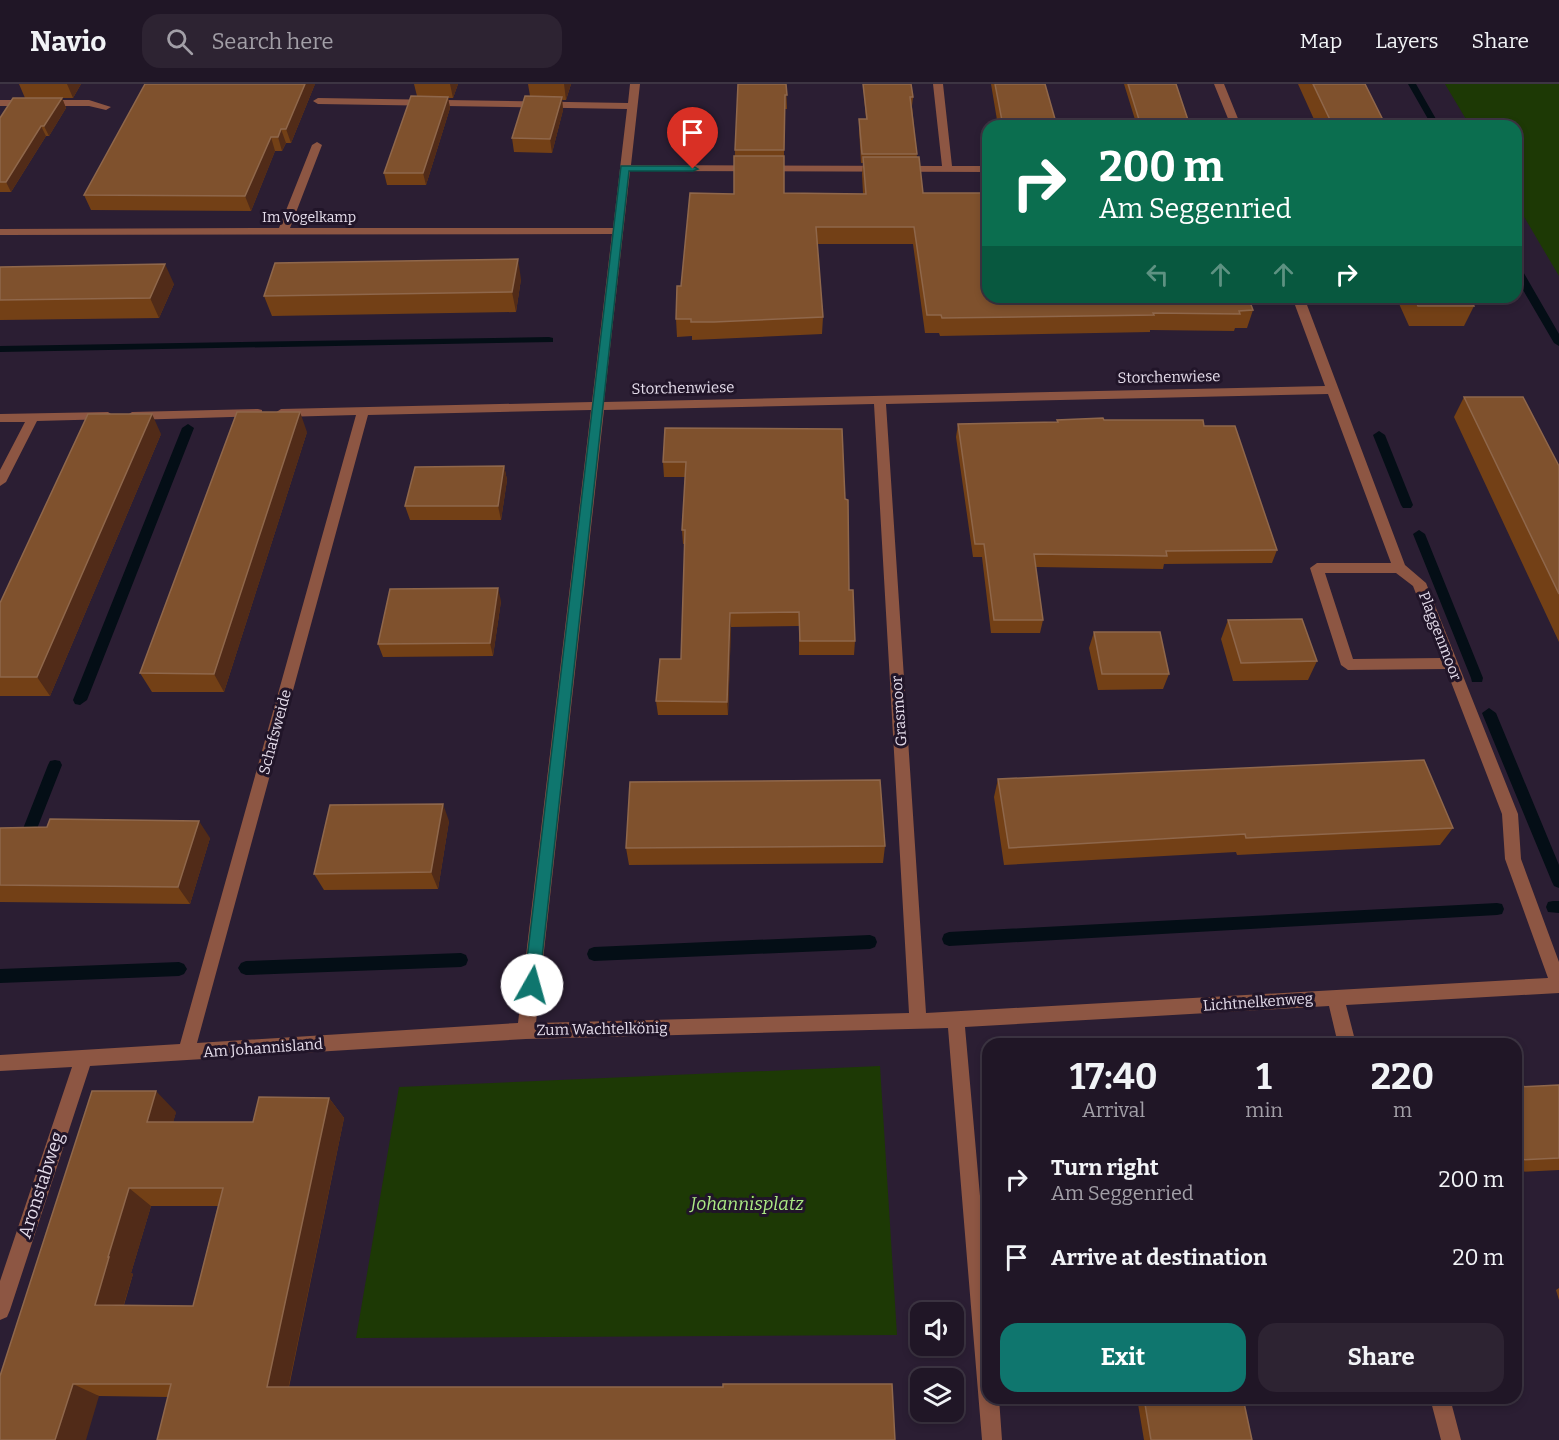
<!DOCTYPE html>
<html lang="en">
<head>
<meta charset="utf-8">
<style>
  :root { --surface:#201626; --page:#2d2332; --text:#f1f3f6; --muted:#a29fa7; --line:#3d3543; --accent:#0f766e }
  body { margin:0; font-family:Bitter,serif; background:var(--page); color:var(--text); height:100vh; display:flex; flex-direction:column; font-size:22px; white-space:nowrap }
  * { box-sizing:border-box; margin:0 }
  p { font-size:20px; color:var(--muted) }
  .icon { flex:none; width:33px; height:33px; fill:none; stroke:currentColor; stroke-width:2; stroke-linecap:round; stroke-linejoin:round }
  .map { position:relative; flex:1; overflow:hidden }
  .sheet { position:absolute; left:982px; top:954px; width:540px; height:366px; display:flex; flex-direction:column; background:var(--surface); border-radius:18px; box-shadow:0 3px 9px #0003,0 0 0 2px var(--line) }
  .sheet>* { flex:none }
  .hud { position:absolute; left:982px; top:36px; width:540px; height:183px; border-radius:18px; box-shadow:0 3px 9px #0003,0 0 0 2px var(--line); background:#0b6e4f; color:#fff; overflow:hidden }
  .buttons { position:absolute; left:910px; top:1218px; display:grid; gap:12px }
  .buttons a { display:grid; place-items:center; width:54px; height:54px; border-radius:12px; background:var(--surface); box-shadow:0 3px 9px #0003,0 0 0 2px var(--line); font-size:30px }
  .pin { position:absolute; display:grid; place-items:center; width:51px; height:51px; color:#fff; margin:-62px -26px; border-radius:50% 50% 50% 0; rotate:-45deg; box-shadow:0 0 6px #0007 }
  .pin .icon { rotate:45deg }
  .me { position:absolute; width:66px; margin:-33px; rotate:7deg; stroke-linejoin:round; filter:drop-shadow(0 0 4px #0008) }
  .turn { display:flex; align-items:center; gap:21px; height:126px; padding:0 18px; font-size:27px }
  .turn .icon { width:78px; height:78px; stroke-width:2.5 }
  .turn b { display:block; font-size:42px; line-height:51px }
  .lanes { display:flex; align-items:center; height:57px; padding:0 18px; background:#0003; justify-content:center; gap:30px; direction:ltr }
  .lanes .off { opacity:.35 }
  .eta { display:flex; justify-content:space-evenly; align-items:center; height:102px; text-align:center }
  .eta b { font-size:36px; font-weight:700; line-height:42px }
  .button { display:flex; gap:12px; margin-top:auto; padding:12px 18px }
  .button a { flex:1; height:69px; border-radius:18px; background:var(--accent); color:#fff; font-size:24px; font-weight:700; line-height:69px; text-align:center }
  .button a+a { background:var(--page); color:var(--text) }
  ul { padding:0; list-style:none }
  li { display:flex; align-items:center; gap:18px; height:78px; padding:0 18px }
  li div { flex:1 }
  li b { display:block; font-size:22px }
  li em { font-style:normal }
  header { display:flex; align-items:center; gap:36px; box-sizing:border-box; height:84px; padding:0 30px; background:var(--surface); border-bottom:2px solid var(--line) }
  header strong { font-size:28px }
  nav { display:flex; gap:33px; margin-inline-start:auto; font-size:21px }
  .search { width:420px; height:54px; background:var(--page); display:flex; align-items:center; gap:15px; box-sizing:border-box; padding:0 21px; border-radius:18px; color:var(--muted); font-size:22px }
  .map>svg:first-child { display:block }
  .green { fill:#1d3905 }
  .lines { fill:none; stroke-linecap:round; stroke-linejoin:round }
  .stream { fill:#040e16; fill-rule:evenodd }
  .minor { fill:#8d5643; fill-rule:evenodd }
  .wall { fill:#734016; fill-rule:evenodd }
  .shaded-wall { fill:#512b18 }
  .building { fill:#7f512d; stroke:#8f674b; stroke-width:1.5; fill-rule:evenodd }
  .route { fill:#0f766e; stroke:#0a4d48; stroke-width:1.5 }
  .labels { text-anchor:middle; stroke-width:6; stroke-linejoin:round; paint-order:stroke }
  .far-street-label { font-size:14px; fill:#e5ddeb; stroke:#211529 }
  .street-label { font-size:15px; fill:#e5ddeb; stroke:#211529 }
  .near-street-label { font-size:18px; fill:#e5ddeb; stroke:#211529 }
  .near-park-label { font-size:18px; font-style:italic; fill:#aceb85; stroke:#211529 }
</style>
</head>
<body>
<header>
<strong>Navio</strong>
<div class="search"><svg class="icon" aria-label="search" viewBox="0 0 24 24"><circle cx="10" cy="10" r="6"/><path d="M15 15l6 6"/></svg>Search here</div>
<nav><a>Map</a><a>Layers</a><a>Share</a></nav>
</header>
<div class="map">
<svg width="1559" height="1356" viewBox="0 0 1559 1356">
  <rect width="100%" height="100%" fill="#2b1e33"/>
  <path class="green" d="M1445 0H1559V192L1517 121 1516 42H1470Z
    M880 982 897 1251 356 1254 399 1003Z"/>
  <g class="lines">
    <path class="stream" d="M1408 0H1416L1440 42H1432Z
      M1516 181 1521 184 1559 250V262L1554 259 1516 194Z
      M549 253 553 254V258L0 268V262Z
      M188 340 194 344 87 616 80 621 75 620 73 616 182 344Z
      M1379 347 1385 351 1413 421 1411 424H1403L1401 421 1373 351Z
      M1419 446 1425 450 1483 594 1482 598H1472L1471 594 1413 450Z
      M1489 624 1496 629 1559 781V804L1554 802 1552 798 1482 629Z
      M55 676 60 677 62 681 31 760 29 764 24 766 19 764 17 760 48 681 50 677Z
      M1553 817H1559V829L1548 828 1546 823 1548 818Z
      M1497 819 1502 820 1504 825 1502 830 1497 831 949 862 944 860 942 855 944 850 949 848Z
      M870 851 875 853 877 858 875 863 870 865 594 877 589 875 587 870 589 865 594 863Z
      M461 869 466 871 468 876 466 881 461 883 246 891 241 889 238 884 241 879 246 877Z
      M179 878 184 880 187 885 184 890 179 892 0 899V885Z"/>
    <path class="minor" d="M630 0H640L631 81 942 82 933 0H943L952 82H988V88L630 87 604 318 1325 302 1292 213H1304L1405 481 1426 499 1518 730 1521 775 1559 878V909L1346 921 1356 960H1338L1329 922 965 943 988 1202V1314H999L1002 1356H982L948 944 526 955 90 982 10 1226 7 1233 0 1236V1197L72 983 0 987V971L180 960 356 331 281 333 275 329 281 325 592 318 612 150 0 151V145L279 144 312 61 317 58 322 61 290 144H613L627 25 318 20 313 17 318 14 628 19ZM1328 310 1391 479H1317L1310 484 1341 581 1348 586 1446 585 1502 730 1505 775 1548 894 926 929 886 320ZM874 320 909 929 536 939 604 326ZM591 326 518 939 197 959 368 331ZM1325 489H1396L1413 502 1441 574 1353 575Z
      M1214 0H1224L1241 42H1231Z
      M0 16H89L111 23 106 26 89 22H0Z
      M258 325 262 326V332L132 336 126 332 132 328Z
      M108 328 114 332 112 335 37 337 6 398 0 402V386L25 338H0V330Z
      M1430 1314H1450L1461 1356H1441Z"/>
  </g>
  <path class="wall" d="M19 0H81L73 14H25Z
    M315 0 291 59H286L282 67H275L251 127 91 126 84 111Z
    M414 0H458L453 14H448L450 24 426 101H387L384 89 417 12Z
    M528 0H571L566 16H562L563 26 552 69 514 68 512 54 530 12Z
    M786 0 787 25H784V109L863 110 862 90 863 79H861L859 45V35H866L863 0H911L913 13 912 22 917 73 923 109 988 213 1253 226 1247 244H1235L1234 247 1150 246V248L940 252 939 249H925L913 160H817L823 233 822 250 715 255 692 256V252L677 253 676 235 681 202 734 110 735 66Z
    M991 0H1045L1057 42H998Z
    M1124 0H1176L1190 42H1137Z
    M1298 0H1365L1386 42H1317Z
    M62 14 66 24 49 52H46L11 108H0V34Z
    M0 183 174 200 159 234 0 236Z
    M521 195 516 228 272 232 264 212Z
    M1396 213H1474L1472 218 1474 222 1464 242H1409Z
    M1464 313 1559 382V558L1454 333Z
    M1057 336H1104L1204 342 1277 466 1272 479 1164 480 1163 485 1036 483 1043 536 1040 549H991L982 473H973L956 353 958 340 1057 338Z
    M665 344 849 506 855 557 854 571H799V542L731 543 728 631H658L656 617 681 575 685 460H683L682 446 685 393H664L663 378Z
    M307 348 224 608H152L140 589Z
    M161 350 50 612H0V519Z
    M504 382 507 396 501 436H410L405 422Z
    M501 517 493 572 383 573 378 560Z
    M1228 536 1317 577 1308 596 1233 597 1221 555Z
    M1094 548 1169 590 1163 605 1098 606 1089 564Z
    M998 695 1453 744 1440 761 1237 771 1236 768 1004 781 994 713Z
    M449 737 438 805 324 806 314 790Z
    M0 744 210 754 190 820 0 818Z
    M885 762 883 779 629 781 626 764Z
    M1559 1001V1086L1516 1088V1003Z
    M329 1014 344 1034 289 1303 168 1313 99 1312 0 1292 176 1028 173 1038H253ZM151 1122H218L193 1222 124 1221 133 1190 131 1189Z
    M1559 1204V1216L1556 1206Z
    M1137 1314H1243L1252 1356H1144Z"/>
  <path class="shaded-wall" d="M67 0H81L73 14Z
    M305 0H315L291 59 286 45Z
    M450 0H458L453 14Z
    M564 0H571L566 16Z
    M448 13 450 24 426 101 423 89Z
    M562 13 563 26 552 69 550 55Z
    M62 14 66 24 49 52 44 42Z
    M41 42 46 52 11 108 6 98Z
    M281 45 286 59 282 67 278 53Z
    M271 53 275 67 251 127 245 112Z
    M518 175 521 195 516 228 512 208Z
    M165 180 174 200 159 234 150 214Z
    M300 328 307 348 224 608 214 590Z
    M152 330 161 350 50 612 37 593Z
    M504 382 507 396 501 436 498 422Z
    M498 504 501 517 493 572 490 559Z
    M730 529 731 543 728 631 727 618Z
    M443 720 449 737 438 805 431 788Z
    M199 737 210 754 190 820 178 803Z
    M156 1007 176 1028 168 1058 147 1038Z
    M329 1014 344 1034 286 1315 267 1303Z
    M129 1104 151 1122 131 1189 133 1190 119 1236 95 1221 108 1173Z
    M73 1300 99 1312 86 1356H55Z"/>
  <path class="building" d="M145 0H305L286 45H281L278 53H271L245 112 84 111Z
    M738 0H786L787 11H785L784 66H735Z
    M863 0H911L913 13H910L917 70H862L859 35H867Z
    M995 0H1045L1057 42H1003Z
    M1128 0H1176L1190 42H1141Z
    M1313 0H1365L1386 42H1333Z
    M411 12 448 13 423 89H384Z
    M525 12 562 13 550 55 512 54Z
    M13 14H62L44 42H41L6 98H0V34Z
    M734 72H784V109L866 110 863 73H919L923 109H988V213H1248L1253 226 1239 227 1240 230 1153 229 1154 231 942 234 941 231H927L914 143H816L823 233 714 238H691V235H676L677 202H681L690 109 734 110Z
    M518 175 512 208 264 212 275 179Z
    M165 180 150 214 0 216V183Z
    M1414 213H1470L1474 222H1418Z
    M1464 313H1523L1559 382V510Z
    M237 328H300L214 590 140 589Z
    M88 330H152L37 593H0V519Z
    M1103 334 1104 336H1203L1204 342H1235L1277 466 1166 467 1167 472 1034 470 1043 536H994L984 460H975L958 340 1058 338 1057 336Z
    M665 344 842 345 845 415 848 416 849 506H853L855 557H800L799 528 730 529 727 618 656 617 660 575H681L685 446H682L686 378H663Z
    M504 382 498 422H405L415 383Z
    M498 504 490 559 378 560 390 505Z
    M1302 535 1317 577 1241 579 1228 536Z
    M1094 548H1160L1169 590H1102Z
    M1424 676 1453 744 1246 754 1245 750 1009 764 998 695Z
    M880 696 885 762 626 764 630 698Z
    M443 720 431 788 314 790 330 721Z
    M50 735 199 737 178 803 0 801V744L47 743Z
    M1559 1001V1074L1516 1076V1003Z
    M92 1007H156L147 1038H253L259 1013 329 1014 267 1303H723V1300H892L895 1356H157L171 1300H73L55 1356H0V1292ZM129 1104H223L193 1222 95 1221 109 1173H108Z
    M1144 1314H1243L1252 1356H1151Z"/>
  <path class="route" d="M621 82H693L698 85 693 87H629L539 901 537 906 532 908 526 906 524 901Z"/>
  <g class="labels">
    <g class="far-street-label">
      <text x="309" y="138">Im Vogelkamp</text>
    </g>
    <g class="street-label">
      <text transform="translate(1169 293) rotate(-1)" y="5">Storchenwiese</text>
      <text transform="translate(683 304) rotate(-1)" y="5">Storchenwiese</text>
      <text transform="translate(1440 552) rotate(69)" y="5">Plaggenmoor</text>
      <text transform="translate(899 627) rotate(-94)" y="5">Grasmoor</text>
      <text transform="translate(275 648) rotate(-75)" y="5">Schafsweide</text>
      <text transform="translate(1258 918) rotate(-4)" y="5">Lichtnelkenweg</text>
      <text transform="translate(602 945) rotate(-1)" y="5">Zum Wachtelkönig</text>
      <text transform="translate(263 964) rotate(-4)" y="5">Am Johannisland</text>
    </g>
    <g class="near-street-label">
      <text transform="translate(41 1101) rotate(-72)" y="6">Aronstabweg</text>
    </g>
    <g class="near-park-label">
      <text x="747" y="1126">Johannisplatz</text>
    </g>
  </g>
</svg>
<div class="buttons">
<a><svg class="icon" aria-label="sound" viewBox="0 0 24 24"><path d="M4 9h4l5-4v14l-5-4H4zM17 9q2 3 0 6"/></svg></a>
<a><svg class="icon" aria-label="layers" viewBox="0 0 24 24"><path d="M12 4l9 5-9 5-9-5zM3 14l9 5 9-5"/></svg></a>
</div>
<div class="pin" style="left:693px;top:85px;background:#d93025"><svg class="icon" aria-label="arrive" viewBox="0 0 24 24"><path d="M6 21V4h12l-3 4 3 4H6"/></svg></div>
<svg class="me" style="left:532px;top:901px" viewBox="-20 -20 40 40"><circle r="19" fill="#fff"/><path d="M0-13L10 11 0 6-10 11z" fill="#0f766e"/></svg>
<div class="hud">
<div class="turn"><svg class="icon" aria-label="right" viewBox="0 0 24 24"><path d="M7 20v-9h11M14 6l5 5-5 5"/></svg><div><b>200 m</b>Am Seggenried</div></div>
<div class="lanes"><svg class="icon off" aria-label="left" viewBox="0 0 24 24"><path d="M17 20v-9H6M10 6l-5 5 5 5"/></svg><svg class="icon off" aria-label="ahead" viewBox="0 0 24 24"><path d="M12 20V5M6 11l6-6 6 6"/></svg><svg class="icon off" aria-label="ahead" viewBox="0 0 24 24"><path d="M12 20V5M6 11l6-6 6 6"/></svg><svg class="icon" aria-label="right" viewBox="0 0 24 24"><path d="M7 20v-9h11M14 6l5 5-5 5"/></svg></div>
</div>
<section class="sheet">
<div class="eta">
<div><b>17:40</b><p>Arrival</p></div>
<div><b>1</b><p>min</p></div>
<div><b>220</b><p>m</p></div>
</div>
<ul>
<li><svg class="icon" aria-label="right" viewBox="0 0 24 24"><path d="M7 20v-9h11M14 6l5 5-5 5"/></svg><div><b>Turn right</b><p>Am Seggenried</p></div><em>200 m</em></li>
<li><svg class="icon" aria-label="arrive" viewBox="0 0 24 24"><path d="M6 21V4h12l-3 4 3 4H6"/></svg><div><b>Arrive at destination</b></div><em>20 m</em></li>
</ul>
<div class="button"><a>Exit</a><a>Share</a></div>
</section>
</div>
</body>
</html>
